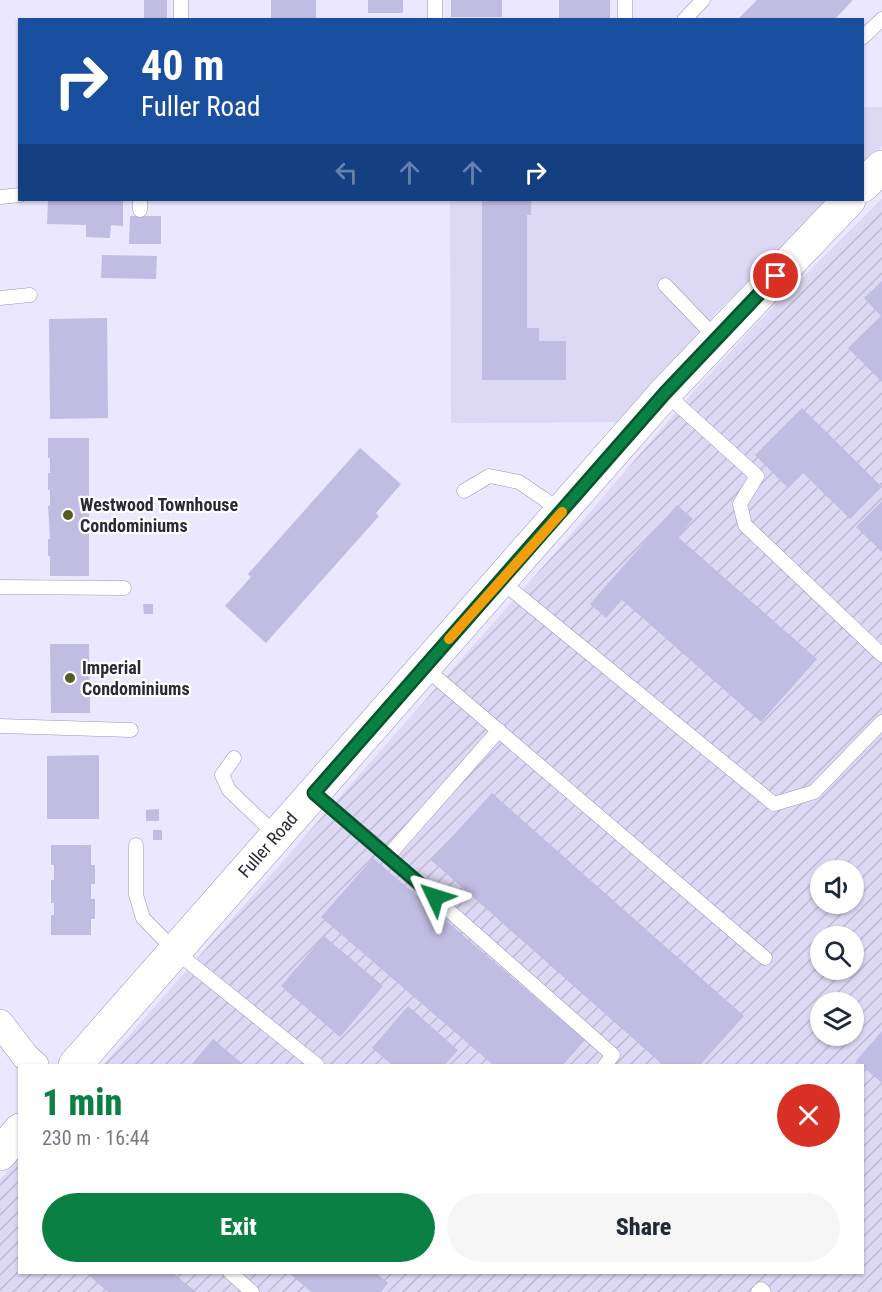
<!DOCTYPE html>
<html lang="en">
<head>
<meta charset="utf-8">
<style>
  :root { --surface:#fff; --page:#f6f6f7; --text:#1f2937; --muted:#747a83; --accent:#0b8043 }
  body { margin:0; font-family:"Roboto Condensed",sans-serif; background:var(--page); color:var(--text); height:100vh; display:flex; flex-direction:column; font-size:22px; white-space:nowrap }
  * { box-sizing:border-box; margin:0 }
  p { font-size:20px; color:var(--muted) }
  .icon { flex:none; width:33px; height:33px; fill:none; stroke:currentColor; stroke-width:2; stroke-linecap:round; stroke-linejoin:round }
  .map { position:relative; flex:1; overflow:hidden }
  .sheet { position:absolute; left:18px; top:1064px; width:846px; height:210px; display:flex; flex-direction:column; background:var(--surface); border-radius:0px; box-shadow:0 2px 4px #0004 }
  .sheet>* { flex:none }
  .banner { position:absolute; left:18px; top:18px; width:846px; height:183px; border-radius:0px; box-shadow:0 2px 4px #0004; background:#1a4fa0; color:#fff; overflow:hidden }
  .fabs { position:absolute; left:810px; top:860px; display:grid; gap:12px }
  .fabs a { display:grid; place-items:center; width:54px; height:54px; border-radius:50%; background:var(--surface); box-shadow:0 2px 4px #0004; font-size:30px }
  .pin { position:absolute; display:grid; place-items:center; width:51px; height:51px; color:#fff; margin:-26px; border:3px solid #fff; border-radius:50%; box-shadow:0 2px 6px #0007 }
  .me { position:absolute; width:66px; margin:-33px; rotate:311deg; stroke-linejoin:round; filter:drop-shadow(0 0 4px #0008) }
  .turn { display:flex; align-items:center; gap:21px; height:126px; padding:0 24px; font-size:27px }
  .turn .icon { width:78px; height:78px; stroke-width:2.5 }
  .turn b { display:block; font-size:42px; line-height:51px }
  .lanes { display:flex; align-items:center; height:57px; padding:0 24px; background:#0003; justify-content:center; gap:30px; direction:ltr }
  .lanes .off { opacity:.35 }
  .round { display:grid; place-items:center; flex:none; width:63px; height:63px; border-radius:32px; background:var(--page) }
  .overview { display:flex; align-items:center; justify-content:space-between; height:102px; padding:0 24px }
  h1 { font-size:36px; font-weight:800; line-height:45px; color:var(--accent) }
  .cta { display:flex; gap:12px; margin-top:auto; padding:12px 24px }
  .cta a { flex:1; height:69px; border-radius:36px; background:var(--accent); color:#fff; font-size:24px; font-weight:800; line-height:69px; text-align:center }
  .cta a+a { background:var(--page); color:var(--text) }
  .map>svg:first-child { display:block }
  .built { fill:#ddd9f4 }
  .industrial { fill:url(#industrial-furrows); fill-rule:evenodd }
  .building { fill:#c1bce1 }
  .lines { fill:none; stroke-linecap:round; stroke-linejoin:round }
  .service-casing { stroke:#9b95b9; stroke-width:15 }
  .minor-casing { stroke:#9b95b9; stroke-width:28 }
  .tertiary-casing { stroke:#9b95b9; stroke-width:34 }
  .service { stroke:#fff; stroke-width:14 }
  .minor { stroke:#fff; stroke-width:27 }
  .tertiary { stroke:#fff; stroke-width:33 }
  .route-casing { stroke:#07532c; stroke-width:15 }
  .route { stroke:#0b8043; stroke-width:10 }
  .slow { stroke:#f59e0b; stroke-width:10 }
  .poi-dot { fill:#585b28; stroke:#fff; stroke-width:2 }
  .labels { text-anchor:middle; stroke-width:4.5; stroke-linejoin:round; paint-order:stroke }
  .poi-label { font-size:18px; font-weight:bold; fill:#2b2937; stroke:#fff; text-anchor:start }
  .street-label { font-size:18px; fill:#2b2937; stroke:#fff }
</style>
</head>
<body>
<div class="map">
<svg width="882" height="1292" viewBox="0 0 882 1292">
  <defs>
    <pattern id="industrial-furrows" width="10" height="10" patternUnits="userSpaceOnUse" patternTransform="scale(1.5)"><rect width="10" height="10" fill="#ddd9f4"/><path d="M-1 1l2-2M0 10L10 0M9 11l2-2" fill="none" stroke="#bebad2"/></pattern>
  </defs>
  <rect width="100%" height="100%" fill="#eae7fe"/>
  <path class="built" d="M862 107H882V146L863 166Z
    M450 200H829L717 312 620 422 451 423Z"/>
  <path class="industrial" d="M882 199V1292H0V1180L19 1157 20 1272H862V1065H103L555 553 694 391 749 332ZM820 870H854V903H820ZM820 936H854V969H820ZM820 1002H854V1035H820Z"/>
  <path class="building" d="M144 0H167V20H144Z
    M271 0H316V20H271Z
    M368 0H403V13H368Z
    M451 0H502V17H451Z
    M559 0H610V18H559Z
    M757 0H853L834 20H737Z
    M48 200H123V226L111 225 110 238 86 237V225L47 224Z
    M482 200H531V215H527V328H539V341H566V380H482Z
    M130 216H161V244H129Z
    M102 255 157 256 156 279 101 278Z
    M882 281V382L848 348 881 316 864 298Z
    M107 318 108 418 50 419 49 319Z
    M802 408 882 487 850 519 803 473 788 488 755 455Z
    M48 438H89V576H50V556H48V539H50L48 506H50V490H48V473H50V458H48Z
    M360 448 401 484 376 513 379 516 266 643 225 606 251 577 248 574Z
    M882 501V552L856 527Z
    M677 505 693 519 678 537 817 659 761 722 622 600 606 618 590 604Z
    M143 604H153V614H144Z
    M50 644H89L90 713H51Z
    M99 755V819H47V756Z
    M492 793 744 1016 700 1065H663L431 860Z
    M159 809V821H146V810Z
    M153 830H162V840H153Z
    M51 845H91V865H95V884H91V899H95V919H91V935H51V915H54V903H51V880H54V865H51Z
    M373 858 585 1040 563 1065H493L321 917Z
    M324 936 383 986 340 1037 281 986Z
    M408 1006 458 1050 445 1065H392L372 1048Z
    M882 1031V1083L856 1061Z
    M213 1039 244 1065H191Z
    M85 1272H172L196 1292H108Z
    M288 1272H375L388 1283 381 1292H311Z"/>
  <g class="lines">
    <defs>
      <path id="service" d="M181 0V20
        M435 0V20
        M625 0V20
        M684 20 703 0
        M862 38 882 19
        M0 197 20 195
        M140 210V200
        M665 285 717 339
        M0 298 30 295
        M665 393 757 476 740 504 745 525 882 655
        M464 491 489 476 519 482 544 499 561 513
        M501 581 774 804 814 792 882 722
        M0 587 124 588
        M424 667 765 958
        M0 726 131 730
        M234 758 222 775 229 790 276 835
        M314 793 388 856 499 730
        M136 845V895L143 918 175 951 317 1065
        M386 855 613 1055 605 1065
        M230 1272 252 1292
        M758 1292 761 1289 764 1292"/>
      <path id="minor" d="M0 1023 25 1056 35 1065"/>
      <path id="tertiary" d="M862 186 882 167
        M75 1065 665 393 849 200
        M0 1154 20 1130"/>
    </defs>
    <use href="#service" class="service-casing"/>
    <use href="#minor" class="minor-casing"/>
    <use href="#tertiary" class="tertiary-casing"/>
    <use href="#service" class="service"/>
    <use href="#minor" class="minor"/>
    <use href="#tertiary" class="tertiary"/>
  </g>
  <g class="lines">
    <defs>
      <path id="route" d="M435 897 314 793 665 393 776 276"/>
    </defs>
    <use href="#route" class="route-casing"/>
    <use href="#route" class="route"/>
    <path class="slow" d="M449 639 562 512"/>
  </g>
  <g class="poi-dot">
    <circle cx="68" cy="515" r="6"/>
    <circle cx="70" cy="678" r="6"/>
  </g>
  <g class="labels">
    <g class="poi-label">
      <text x="80" y="511">Westwood Townhouse<tspan x="80" dy="21">Condominiums</tspan></text>
      <text x="82" y="674">Imperial<tspan x="82" dy="21">Condominiums</tspan></text>
    </g>
    <g class="street-label">
      <text transform="translate(268 845) rotate(-49)" y="6">Fuller Road</text>
    </g>
  </g>
</svg>
<div class="fabs">
<a><svg class="icon" aria-label="sound" viewBox="0 0 24 24"><path d="M4 9h4l5-4v14l-5-4H4zM17 9q2 3 0 6"/></svg></a>
<a><svg class="icon" aria-label="search" viewBox="0 0 24 24"><circle cx="10" cy="10" r="6"/><path d="M15 15l6 6"/></svg></a>
<a><svg class="icon" aria-label="layers" viewBox="0 0 24 24"><path d="M12 4l9 5-9 5-9-5zM3 14l9 5 9-5"/></svg></a>
</div>
<div class="pin" style="left:776px;top:276px;background:#d93025"><svg class="icon" aria-label="arrive" viewBox="0 0 24 24"><path d="M6 21V4h12l-3 4 3 4H6"/></svg></div>
<svg class="me" style="left:435px;top:897px" viewBox="-20 -20 40 40"><path d="M0-17L14 15 0 8-14 15z" fill="#0b8043" stroke="#fff" stroke-width="4"/></svg>
<div class="banner">
<div class="turn"><svg class="icon" aria-label="right" viewBox="0 0 24 24"><path d="M7 20v-9h11M14 6l5 5-5 5"/></svg><div><b>40 m</b>Fuller Road</div></div>
<div class="lanes"><svg class="icon off" aria-label="left" viewBox="0 0 24 24"><path d="M17 20v-9H6M10 6l-5 5 5 5"/></svg><svg class="icon off" aria-label="ahead" viewBox="0 0 24 24"><path d="M12 20V5M6 11l6-6 6 6"/></svg><svg class="icon off" aria-label="ahead" viewBox="0 0 24 24"><path d="M12 20V5M6 11l6-6 6 6"/></svg><svg class="icon" aria-label="right" viewBox="0 0 24 24"><path d="M7 20v-9h11M14 6l5 5-5 5"/></svg></div>
</div>
<section class="sheet">
<div class="overview"><div><h1>1 min</h1><p>230 m · 16:44</p></div><a class="round" style="background:#d93025;color:#fff"><svg class="icon" aria-label="close" viewBox="0 0 24 24"><path d="M6 6l12 12M18 6L6 18"/></svg></a></div>
<div class="cta"><a>Exit</a><a>Share</a></div>
</section>
</div>
</body>
</html>
